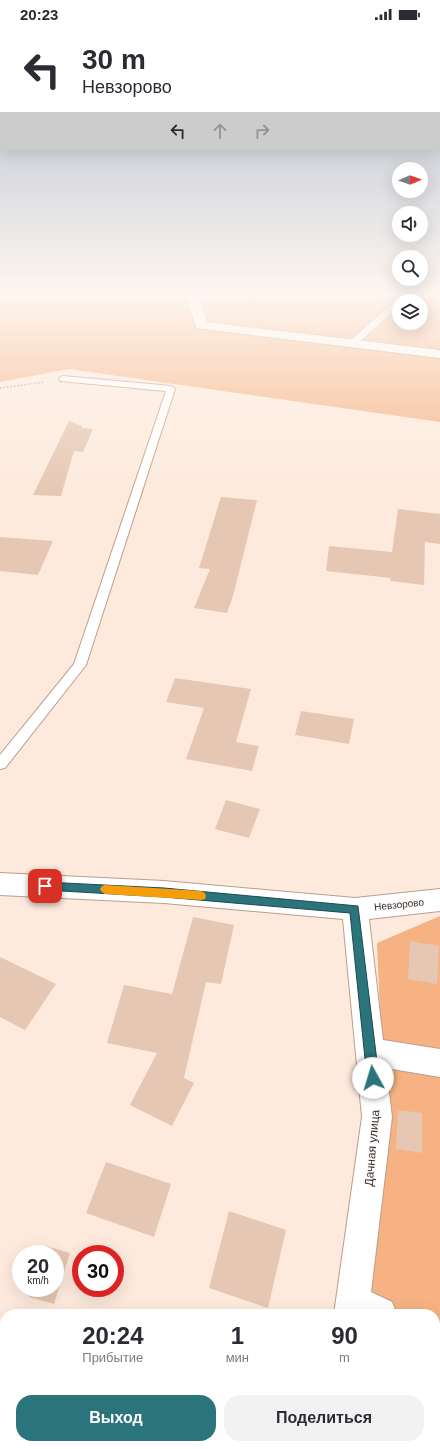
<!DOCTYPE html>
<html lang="ru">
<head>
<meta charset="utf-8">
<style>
  :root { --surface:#fff; --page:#f2f2f3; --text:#2b2b33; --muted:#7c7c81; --accent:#2b747c }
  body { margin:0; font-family:Arial,sans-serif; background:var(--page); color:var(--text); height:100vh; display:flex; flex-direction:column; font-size:15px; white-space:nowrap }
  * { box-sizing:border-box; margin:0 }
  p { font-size:13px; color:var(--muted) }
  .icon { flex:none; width:22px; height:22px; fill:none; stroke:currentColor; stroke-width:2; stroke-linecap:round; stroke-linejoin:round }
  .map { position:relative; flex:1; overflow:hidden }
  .side { position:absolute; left:0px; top:1281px; width:440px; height:140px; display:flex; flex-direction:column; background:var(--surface); border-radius:16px 16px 0 0; box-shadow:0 4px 16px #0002 }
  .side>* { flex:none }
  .guide { position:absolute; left:0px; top:0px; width:440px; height:122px; box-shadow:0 4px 16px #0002; background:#fff; color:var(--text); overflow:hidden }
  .needle { width:26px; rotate:88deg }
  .tools { position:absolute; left:392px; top:134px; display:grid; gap:8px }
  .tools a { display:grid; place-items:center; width:36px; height:36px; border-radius:50%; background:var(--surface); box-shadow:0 4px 16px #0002; font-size:20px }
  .speed { position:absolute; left:12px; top:1217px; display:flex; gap:8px; font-size:20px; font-weight:700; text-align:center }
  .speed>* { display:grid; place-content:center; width:52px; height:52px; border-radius:50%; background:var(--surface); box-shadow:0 4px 16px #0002; line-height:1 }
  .speed small { font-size:10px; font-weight:400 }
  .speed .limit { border:6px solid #d22; background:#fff; color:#111 }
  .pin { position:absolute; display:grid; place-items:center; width:34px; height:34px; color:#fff; margin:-17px; border-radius:8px; box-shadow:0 2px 6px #0006 }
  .me { position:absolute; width:44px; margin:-22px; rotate:354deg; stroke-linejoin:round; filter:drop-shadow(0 0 3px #0008) }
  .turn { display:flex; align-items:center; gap:14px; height:84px; padding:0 16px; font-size:18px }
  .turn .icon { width:52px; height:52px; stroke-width:2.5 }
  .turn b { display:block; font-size:28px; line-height:34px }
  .lanes { display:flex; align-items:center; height:38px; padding:0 16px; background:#0003; justify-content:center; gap:20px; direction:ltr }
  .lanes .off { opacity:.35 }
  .eta { display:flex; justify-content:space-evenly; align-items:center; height:68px; text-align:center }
  .eta b { font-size:24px; font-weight:600; line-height:28px }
  .button { display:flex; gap:8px; margin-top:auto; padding:8px 16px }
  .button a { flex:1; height:46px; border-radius:16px; background:var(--accent); color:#fff; font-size:16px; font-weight:600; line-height:46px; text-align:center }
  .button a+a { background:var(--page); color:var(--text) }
  .status { display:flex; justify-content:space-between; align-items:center; height:28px; padding:0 20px; background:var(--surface); direction:ltr }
  .status svg { height:11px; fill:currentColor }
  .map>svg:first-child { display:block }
  .green { fill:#f6b283; fill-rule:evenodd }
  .building { fill:#e6c7b3 }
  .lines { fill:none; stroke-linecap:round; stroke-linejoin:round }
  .service-casing { stroke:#bb9e8b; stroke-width:2 }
  .minor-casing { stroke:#bb9e8b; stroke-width:2 }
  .path { stroke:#aa9a90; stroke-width:1.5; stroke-dasharray:1.5 2; stroke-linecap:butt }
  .service { fill:#fff; fill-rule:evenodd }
  .minor { fill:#fff; fill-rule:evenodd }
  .route { fill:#2b747c; stroke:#1c4b51 }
  .slow { fill:#f59e0b }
  .labels { text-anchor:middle; stroke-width:3; stroke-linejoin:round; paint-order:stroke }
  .street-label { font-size:10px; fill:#3e322a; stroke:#fbfbfb }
  .near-street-label { font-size:12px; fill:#3e322a; stroke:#fbfbfb }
</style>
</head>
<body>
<div class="status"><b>20:23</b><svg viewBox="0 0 49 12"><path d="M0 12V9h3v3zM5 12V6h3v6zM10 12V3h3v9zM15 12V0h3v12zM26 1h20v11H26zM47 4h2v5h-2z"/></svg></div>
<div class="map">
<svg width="440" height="1421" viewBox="0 0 440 1421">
  <rect width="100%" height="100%" fill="#fdeadd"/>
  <path class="green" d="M0 267H440V394L69 341 0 354ZM399 273H421V295H399Z
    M440 888V1421H312L313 1416H435V1286H346L386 1131 377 915Z"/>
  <path class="building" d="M69 393 82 398V400L93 401 83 424 74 423 61 468 33 467Z
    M221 469 257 472 233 568 227 585 194 580 210 541 199 540Z
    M398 481 440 486V516L425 514 424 557 390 553 391 550 326 543 329 518 392 524Z
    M0 509 53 513 38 547 0 543Z
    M175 650 251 661 236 714 259 718 252 743 186 731 204 680 166 674Z
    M301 683 354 691 349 716 295 707Z
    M226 772 260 781 249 810 215 801Z
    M193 889 234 897 221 956 206 954 184 1050 194 1055 172 1098 130 1077 157 1025 107 1015 124 957 172 966Z
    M410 913 439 918 437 956 408 951Z
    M0 929 56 956 25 1002 0 989Z
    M398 1082 422 1085V1125L396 1121Z
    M106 1134 171 1156 154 1209 86 1185Z
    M229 1183 286 1202 268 1280 209 1260Z
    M46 1218 70 1225 54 1276 29 1269 32 1260H55V1226H44Z"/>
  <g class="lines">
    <defs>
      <path id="service" d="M396 272 402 273H399V278L356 317H350V313Z
        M63 348 171 358 175 361 86 637 5 740 0 741V727L74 636 166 363 60 353 59 351 60 349Z"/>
      <path id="minor" d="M187 267H199L207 294 440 322V330L196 300Z
        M0 845 164 853 355 870 440 861V883L369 891 383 1012 440 1021V1049L386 1040 392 1089 371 1264 392 1274 397 1286H334L362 1089 343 891 164 875 0 867Z
        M435 1298 440 1300V1334L435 1332Z
        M313 1416H349L348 1421H312Z"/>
    </defs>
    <use href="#service" class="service-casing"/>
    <use href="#minor" class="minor-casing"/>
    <path class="path" d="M0 360 45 354"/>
    <use href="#service" class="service"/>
    <use href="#minor" class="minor"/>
  </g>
  <linearGradient id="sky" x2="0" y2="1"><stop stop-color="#afbcce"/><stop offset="0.57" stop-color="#fef6f0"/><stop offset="1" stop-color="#fef6f0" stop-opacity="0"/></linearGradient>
  <rect width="440" height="466" fill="url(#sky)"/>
  <path class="route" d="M45 854 164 860 358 878 379 1050 378 1054 373 1056 369 1054 367 1050 350 885 164 869 45 862 41 861 40 858 41 855Z"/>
  <path class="slow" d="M105 857 201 863 205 865 206 868 205 871 201 872 105 866 102 864 100 861 102 858Z"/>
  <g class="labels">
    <g class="street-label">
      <text transform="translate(399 876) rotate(-6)" y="4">Невзорово</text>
    </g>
    <g class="near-street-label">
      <text transform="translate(372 1120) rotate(-85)" y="4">Дачная улица</text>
    </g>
  </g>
</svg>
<div class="tools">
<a><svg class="needle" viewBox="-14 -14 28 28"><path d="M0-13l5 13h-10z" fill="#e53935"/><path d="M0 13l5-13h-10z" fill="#7c7c81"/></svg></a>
<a><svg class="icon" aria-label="sound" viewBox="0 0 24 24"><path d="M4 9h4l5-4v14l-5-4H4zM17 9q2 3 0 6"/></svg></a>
<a><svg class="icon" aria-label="search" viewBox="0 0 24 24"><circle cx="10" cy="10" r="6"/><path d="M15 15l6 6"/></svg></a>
<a><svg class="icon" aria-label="layers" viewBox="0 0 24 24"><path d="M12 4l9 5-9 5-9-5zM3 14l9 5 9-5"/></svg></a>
</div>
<div class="speed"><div>20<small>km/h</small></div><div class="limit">30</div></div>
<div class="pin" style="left:45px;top:858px;background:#d93025"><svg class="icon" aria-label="arrive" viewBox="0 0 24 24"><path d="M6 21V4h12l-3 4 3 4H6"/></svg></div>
<svg class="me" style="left:373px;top:1050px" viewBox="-20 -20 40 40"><circle r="19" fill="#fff"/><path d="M0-13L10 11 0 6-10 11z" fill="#2b747c"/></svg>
<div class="guide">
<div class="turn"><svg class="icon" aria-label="left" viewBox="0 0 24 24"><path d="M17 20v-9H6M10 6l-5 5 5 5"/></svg><div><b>30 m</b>Невзорово</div></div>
<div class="lanes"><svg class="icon" aria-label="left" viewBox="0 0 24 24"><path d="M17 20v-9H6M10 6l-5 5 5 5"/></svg><svg class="icon off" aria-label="ahead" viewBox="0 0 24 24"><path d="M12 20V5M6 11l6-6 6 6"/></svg><svg class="icon off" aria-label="right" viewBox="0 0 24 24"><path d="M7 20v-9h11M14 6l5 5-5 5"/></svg></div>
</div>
<section class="side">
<div class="eta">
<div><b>20:24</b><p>Прибытие</p></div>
<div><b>1</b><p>мин</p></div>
<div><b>90</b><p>m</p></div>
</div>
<div class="button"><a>Выход</a><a>Поделиться</a></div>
</section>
</div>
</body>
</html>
